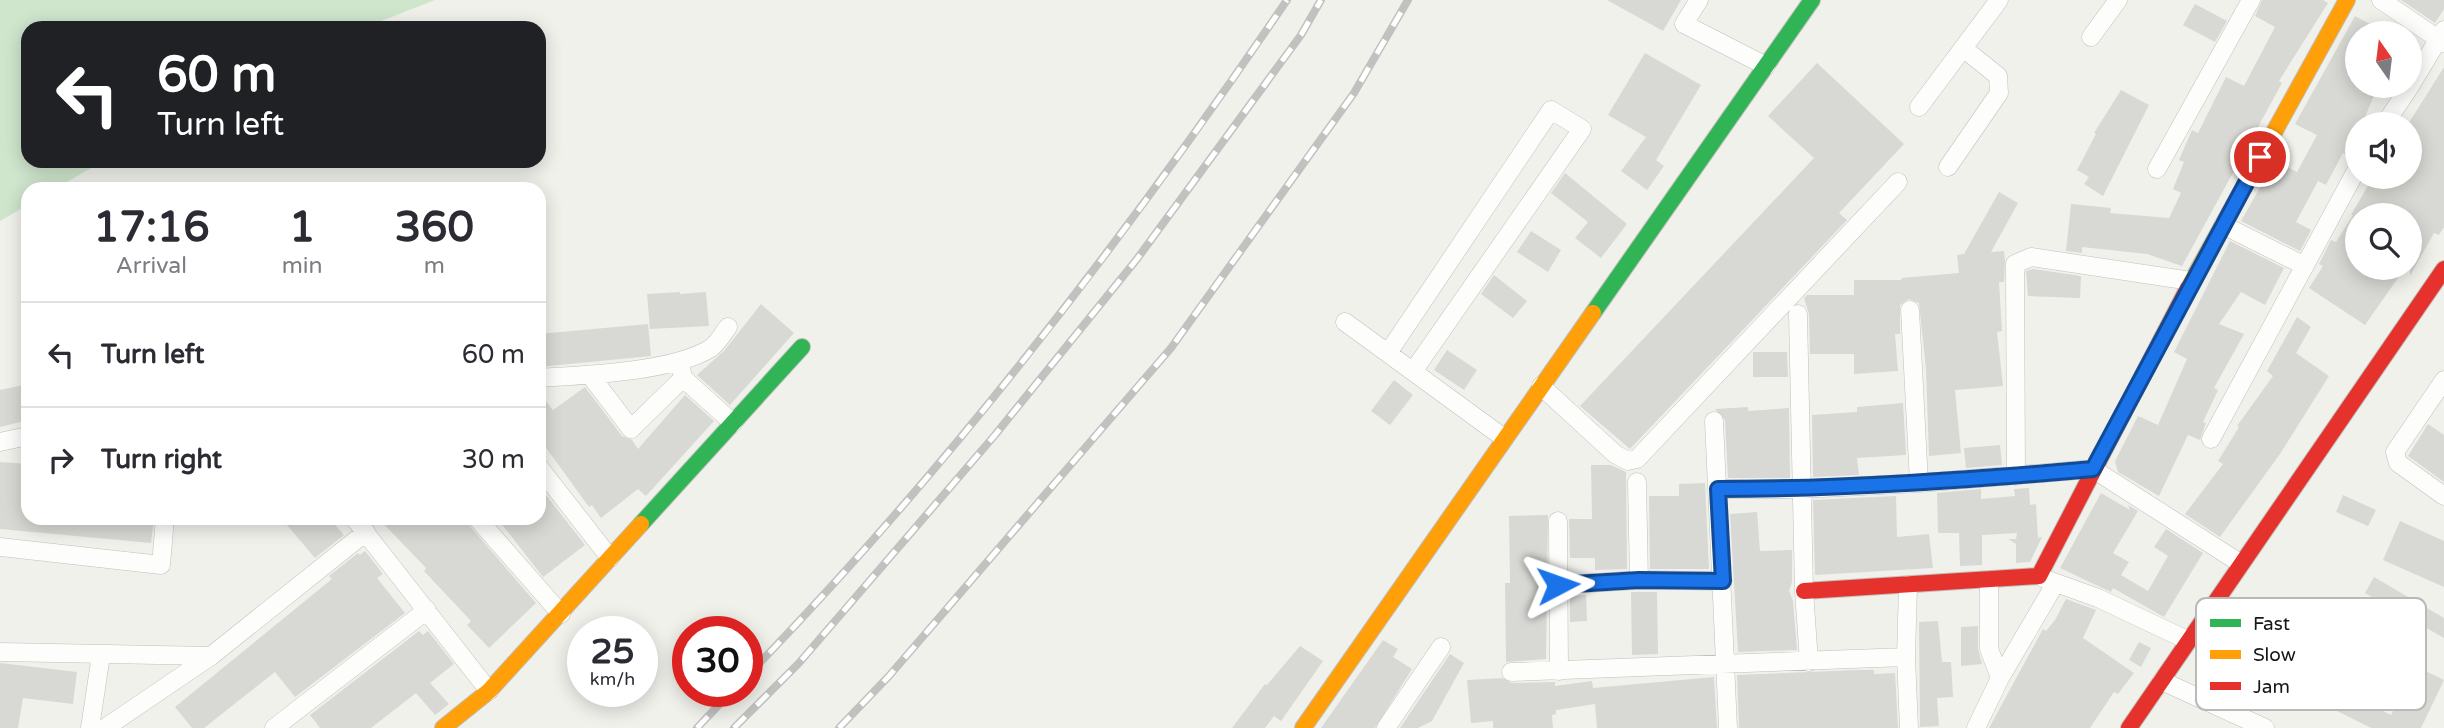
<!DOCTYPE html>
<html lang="en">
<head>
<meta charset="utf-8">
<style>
  :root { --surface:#fff; --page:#f7f7f7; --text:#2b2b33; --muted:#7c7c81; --line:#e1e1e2 }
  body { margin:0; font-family:"Varela Round",sans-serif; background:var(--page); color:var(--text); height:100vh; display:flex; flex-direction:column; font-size:26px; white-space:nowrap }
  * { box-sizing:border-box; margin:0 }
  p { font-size:23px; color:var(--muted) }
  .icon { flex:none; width:38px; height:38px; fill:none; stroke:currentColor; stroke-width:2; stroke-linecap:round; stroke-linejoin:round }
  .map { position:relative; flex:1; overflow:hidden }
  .panel { position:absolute; left:21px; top:182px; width:525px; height:343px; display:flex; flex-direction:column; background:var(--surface); border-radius:21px; box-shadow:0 4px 18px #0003 }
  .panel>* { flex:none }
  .guide { position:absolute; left:21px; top:21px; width:525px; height:147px; border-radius:21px; box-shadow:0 4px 18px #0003; background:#202124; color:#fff; overflow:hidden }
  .needle { width:46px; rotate:346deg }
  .buttons { position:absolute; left:2345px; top:21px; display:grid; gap:14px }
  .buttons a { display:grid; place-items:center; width:77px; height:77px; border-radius:50%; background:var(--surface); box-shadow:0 4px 18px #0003; font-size:35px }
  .speed { position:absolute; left:567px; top:616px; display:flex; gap:14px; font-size:35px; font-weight:700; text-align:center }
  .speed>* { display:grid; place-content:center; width:91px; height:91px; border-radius:50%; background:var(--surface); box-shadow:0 4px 18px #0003; line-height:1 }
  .speed small { font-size:18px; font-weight:400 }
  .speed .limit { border:10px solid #d22; background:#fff; color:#111 }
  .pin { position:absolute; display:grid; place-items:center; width:60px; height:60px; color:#fff; margin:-30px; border:4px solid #fff; border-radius:50%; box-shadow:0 2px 7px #0007 }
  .me { position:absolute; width:77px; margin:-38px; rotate:86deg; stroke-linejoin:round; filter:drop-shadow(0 0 5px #0008) }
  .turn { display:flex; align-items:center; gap:24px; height:147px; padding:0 21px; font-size:32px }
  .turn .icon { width:91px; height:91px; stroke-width:2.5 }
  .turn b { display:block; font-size:49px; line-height:60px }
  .eta { display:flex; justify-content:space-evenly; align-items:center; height:119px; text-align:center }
  .eta b { font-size:42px; font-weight:700; line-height:49px }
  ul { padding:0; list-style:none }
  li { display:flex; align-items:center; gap:21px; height:105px; padding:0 21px; border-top:2px solid var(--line) }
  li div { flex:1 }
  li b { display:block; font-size:26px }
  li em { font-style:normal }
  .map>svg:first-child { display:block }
  .green { fill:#cfe5cc }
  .building { fill:#d8d8d4 }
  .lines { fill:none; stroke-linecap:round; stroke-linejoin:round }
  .street-casing { stroke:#c0bfbb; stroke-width:19 }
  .fast-casing { stroke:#c0bfbb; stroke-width:18 }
  .slow-casing { stroke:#c0bfbb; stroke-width:18 }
  .jam-casing { stroke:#c0bfbb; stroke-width:18 }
  .street { stroke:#fdfdfc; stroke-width:18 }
  .fast { stroke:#30b455; stroke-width:16 }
  .slow { stroke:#ff9f0a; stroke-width:16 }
  .jam { stroke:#e5322d; stroke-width:16 }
  .rail-casing { stroke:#c1c1c0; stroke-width:8 }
  .rail { stroke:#fff; stroke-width:5; stroke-dasharray:16; stroke-linecap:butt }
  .route-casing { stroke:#114b97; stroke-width:18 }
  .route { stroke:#1a73e8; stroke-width:12 }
  .key { fill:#fff; stroke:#bab9b8; stroke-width:2 }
  .key-label { font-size:19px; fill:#181714 }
</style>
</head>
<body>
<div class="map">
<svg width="2444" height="728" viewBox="0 0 2444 728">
  <rect width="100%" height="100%" fill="#f1f1ec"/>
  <path class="green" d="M0 0H435L363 28H28V161H103L55 189H28V205L0 221Z"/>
  <path class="building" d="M1607 0H1681L1663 31Z
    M2262 0H2323L2328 3 2279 81 2282 83 2182 266 2147 254 2082 247V253L2066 251 2071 204 2111 208 2110 213 2169 218 2181 193 2173 189 2184 162 2179 160 2192 130 2198 133 2226 77 2244 86 2275 27 2255 16Z
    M2401 0H2444V9L2435 23Z
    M2195 4 2227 21 2215 42 2183 25Z
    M2355 16 2387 33H2357V86H2378L2362 124H2357V134L2346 154 2343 153 2326 185 2318 181 2296 222 2311 230 2300 251 2241 221 2275 161 2297 172 2317 135 2295 124Z
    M1645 53 1701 85 1656 160 1664 166 1647 190 1621 171 1646 137 1608 115Z
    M1817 63 1904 144 1839 213 1847 220 1630 449 1580 406 1814 158 1768 116Z
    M2444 67V227L2439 235 2434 233 2410 276V215H2403L2389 208 2384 215H2357V268H2405L2365 325 2309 288 2323 266 2319 264 2331 240 2336 242 2353 215H2351L2373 177H2410V121Z
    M2121 90 2149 105 2103 196 2084 184 2089 177 2077 170 2096 134 2094 133Z
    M1565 173 1627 224 1601 258 1575 238 1588 222 1551 193Z
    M1999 192 2018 203 1991 252 2004 251 2005 260 2004 282H1999L2002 331 1997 332 2003 386 1955 390 1961 453 1929 456 1926 369 1919 303 1909 299 1900 305V334H1895L1898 371 1854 374V354H1810L1809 314 1804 298 1807 295H1854V280H1902L1901 278 1959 273 1957 255 1964 254Z
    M1531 231 1561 250 1548 272 1517 252Z
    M2230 241 2284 268 2265 305 2241 292 2219 324 2244 334 2214 388 2218 390 2203 422 2206 423 2200 440 2188 435 2159 496 2118 472 2115 461 2138 416 2158 425 2187 359 2174 352Z
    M2033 269 2081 276 2080 298 2028 296 2026 271Z
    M1494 275 1527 301 1513 318 1481 294Z
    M680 292V294L706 292 709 326 650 329 647 294Z
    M761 304 794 333 730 405 697 375 724 351Z
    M2297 317 2311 327 2296 353 2329 376 2280 454 2220 537 2185 514 2223 464 2218 461 2239 427 2237 426 2273 376 2267 371Z
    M648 324 651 356 539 367V334Z
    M1447 350 1477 370 1464 390 1434 370Z
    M1753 352H1787L1788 377H1753Z
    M1394 380 1413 395 1390 425 1371 411Z
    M28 384V420L0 427V390Z
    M585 387 622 436 632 440 638 449 685 395 714 421 646 496 638 489 601 518 592 505 589 507 539 438V392L553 410Z
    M1903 403 1906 455 1857 458 1859 475 1813 477 1812 415 1857 412V407Z
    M1748 407V411L1789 408 1790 478H1728L1725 420 1715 409Z
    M2428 424 2444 435V482L2408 456Z
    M2000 445 2002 465 1966 468 1964 448Z
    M0 462 28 464V518H154L151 543 0 529Z
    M1591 465H1611L1626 472 1627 569 1595 570V558H1570L1569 519H1592Z
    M1705 483 1709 569H1650L1649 496H1679V484Z
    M539 486 585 545 543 577 497 518H539Z
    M2029 488 2030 505 2036 504 2038 538 2042 537 2030 562 2016 563V544L2008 539H2016L2017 533 1982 535V565L1960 566 1959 533H1938L1937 493 1981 489V499L2015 496 2014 489Z
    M2101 493 2130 510 2128 505 2138 511 2113 553 2129 562 2121 575 2148 591 2168 556 2154 547 2166 529 2203 553 2164 617 2113 588 2111 592 2060 568Z
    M2343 495 2376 510 2368 526 2336 512Z
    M1896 496 1897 537 1929 534 1933 568 1815 575 1813 500Z
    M1757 512 1760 551 1792 550V582L1789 591 1793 601 1797 650 1738 652 1730 514Z
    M1548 515 1546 659 1506 662 1505 583H1510L1509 516Z
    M281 518H329L344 535 315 558Z
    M378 518H463L536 603 489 648 467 625 471 621 424 571 426 568Z
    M2400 521 2444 541V587L2383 560Z
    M365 551 383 574 377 578 405 613 295 697 275 672 204 728H192L175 707 332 579 329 576 358 553 360 555Z
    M2374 577 2444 618V638L2365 593Z
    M1631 592H1657L1658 654 1632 655Z
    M1586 595 1587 621 1570 622V596Z
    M2066 599 2096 610 2083 638 2134 673 2118 694 2114 692 2090 728H1989L2043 629 2046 631 2055 620Z
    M1938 621 1942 662H1951L1953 697 1937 698 1939 726 1920 727 1919 622Z
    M1978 626V649L1982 664 1961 666V627Z
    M419 631 423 635 428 631 454 664 430 683 449 704 435 715 416 693 371 728H320L310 715Z
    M1383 640 1398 649 1393 657 1412 669 1375 728H1321Z
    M2139 642 2151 648 2141 667 2129 660Z
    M1300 646 1323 661 1281 721 1274 716 1265 728H1232L1265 684 1267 685Z
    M1450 654 1464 663 1432 721 1418 728H1400Z
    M0 663 77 672 73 704 23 698 18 728H0Z
    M2415 666 2444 680 2421 728H2371L2295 690 2303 672 2391 715Z
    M1858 670H1874V674L1895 673 1898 728H1739L1737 675Z
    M1714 677 1717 728H1597L1595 704 1556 710V714L1552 715 1553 728H1493V721L1471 723 1467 680 1502 678 1511 683 1555 682V686L1592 681 1593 688Z"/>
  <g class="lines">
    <defs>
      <path id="street" d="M1699 0 1684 24 1766 66
        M2381 0 2444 43
        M2091 37 2118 0
        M2410 86 2444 30
        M1919 107 1999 0
        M2385 124 2410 86
        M1948 167 1999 93 1998 76 1963 48
        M2157 169 2251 0
        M2223 225 2305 266
        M1910 310 1919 483
        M1798 314 1804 591 1809 662
        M1345 322 1504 438
        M1388 353 1551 110 1582 129 1414 370
        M681 368 683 378 733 423
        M590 375 631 429 683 378
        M539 378C584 375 673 372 711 348 718 343 723 333 728 327
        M2444 380 2395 452 2398 463 2444 496
        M1541 386 1615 454 1628 461 1637 459 1898 182
        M1714 421 1728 728
        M2211 439 2357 169
        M0 442 28 436
        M539 467 610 558
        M2016 476 2015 264 2031 257 2191 281
        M1637 482 1639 580 1723 581
        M1718 489H1802L1919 483 2093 469 2240 563
        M354 518 489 691
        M477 518 561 614
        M1558 521 1559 671
        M0 547 161 565 165 518
        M2045 579 2098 598 2187 640
        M1989 580V649L2000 678
        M1558 585 1639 580
        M1908 585 1906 657 1909 728
        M0 652 211 656
        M1511 672 1906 657
        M2162 681 2265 728
        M90 728 101 655
        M105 728 211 656 366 532
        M274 728 427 610
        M1386 728 1441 647
        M1976 728 2000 678 2055 584"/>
      <path id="fast" d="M1593 313 1812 0
        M641 524 802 347"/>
      <path id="slow" d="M2188 288 2347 0
        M443 728 489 691 641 524
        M1303 728 1593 313"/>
      <path id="jam" d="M1804 591 2039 576 2188 288
        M2129 728 2444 269"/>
    </defs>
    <use href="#street" class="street-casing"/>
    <use href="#fast" class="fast-casing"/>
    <use href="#slow" class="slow-casing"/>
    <use href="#jam" class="jam-casing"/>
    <use href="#street" class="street"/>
    <use href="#fast" class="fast"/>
    <use href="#slow" class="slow"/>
    <use href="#jam" class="jam"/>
    <defs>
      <path id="rail" d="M747 676C948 469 1125 239 1287 0
        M697 728 732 691
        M734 728 799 663 995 435 1137 259 1301 35 1321 0
        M839 728 889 676 1171 348 1354 93 1408 0"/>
    </defs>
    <use href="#rail" class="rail-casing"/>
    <use href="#rail" class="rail"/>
  </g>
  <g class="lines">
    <defs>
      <path id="route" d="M1558 585 1639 580 1723 581 1718 489C1844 489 1968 480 2093 469L2260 157"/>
    </defs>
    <use href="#route" class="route-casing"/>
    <use href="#route" class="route"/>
  </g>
  <rect x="2196" y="598" width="230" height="112" rx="10" class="key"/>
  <rect x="2210" y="619" width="31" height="8" fill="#30b455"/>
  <rect x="2210" y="650" width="31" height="9" fill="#ff9f0a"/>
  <rect x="2210" y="682" width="31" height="8" fill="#e5322d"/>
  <g class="key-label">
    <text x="2253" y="630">Fast</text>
    <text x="2253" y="661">Slow</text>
    <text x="2253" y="693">Jam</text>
  </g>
</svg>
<div class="buttons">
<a><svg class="needle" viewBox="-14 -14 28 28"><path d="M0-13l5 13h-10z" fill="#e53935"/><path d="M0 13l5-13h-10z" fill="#7c7c81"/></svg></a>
<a><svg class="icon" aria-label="sound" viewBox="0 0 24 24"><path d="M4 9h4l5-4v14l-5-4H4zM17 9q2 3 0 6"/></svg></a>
<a><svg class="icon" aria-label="search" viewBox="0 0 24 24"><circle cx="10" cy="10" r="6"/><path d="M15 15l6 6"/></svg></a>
</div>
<div class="speed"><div>25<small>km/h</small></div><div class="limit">30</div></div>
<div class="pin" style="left:2260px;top:157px;background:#d93025"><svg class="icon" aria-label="arrive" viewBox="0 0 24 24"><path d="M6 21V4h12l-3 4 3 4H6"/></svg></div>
<svg class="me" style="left:1558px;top:585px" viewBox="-20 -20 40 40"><path d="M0-17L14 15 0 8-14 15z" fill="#1a73e8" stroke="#fff" stroke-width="4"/></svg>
<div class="guide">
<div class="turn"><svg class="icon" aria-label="left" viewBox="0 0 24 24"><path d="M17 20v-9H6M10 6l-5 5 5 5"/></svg><div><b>60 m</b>Turn left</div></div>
</div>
<section class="panel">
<div class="eta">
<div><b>17:16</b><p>Arrival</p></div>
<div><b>1</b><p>min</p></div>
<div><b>360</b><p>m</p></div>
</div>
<ul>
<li><svg class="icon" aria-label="left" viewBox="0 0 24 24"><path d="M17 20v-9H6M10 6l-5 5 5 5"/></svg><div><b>Turn left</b></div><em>60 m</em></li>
<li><svg class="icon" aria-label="right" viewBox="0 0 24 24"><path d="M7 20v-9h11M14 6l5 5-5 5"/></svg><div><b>Turn right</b></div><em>30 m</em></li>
</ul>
</section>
</div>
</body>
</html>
